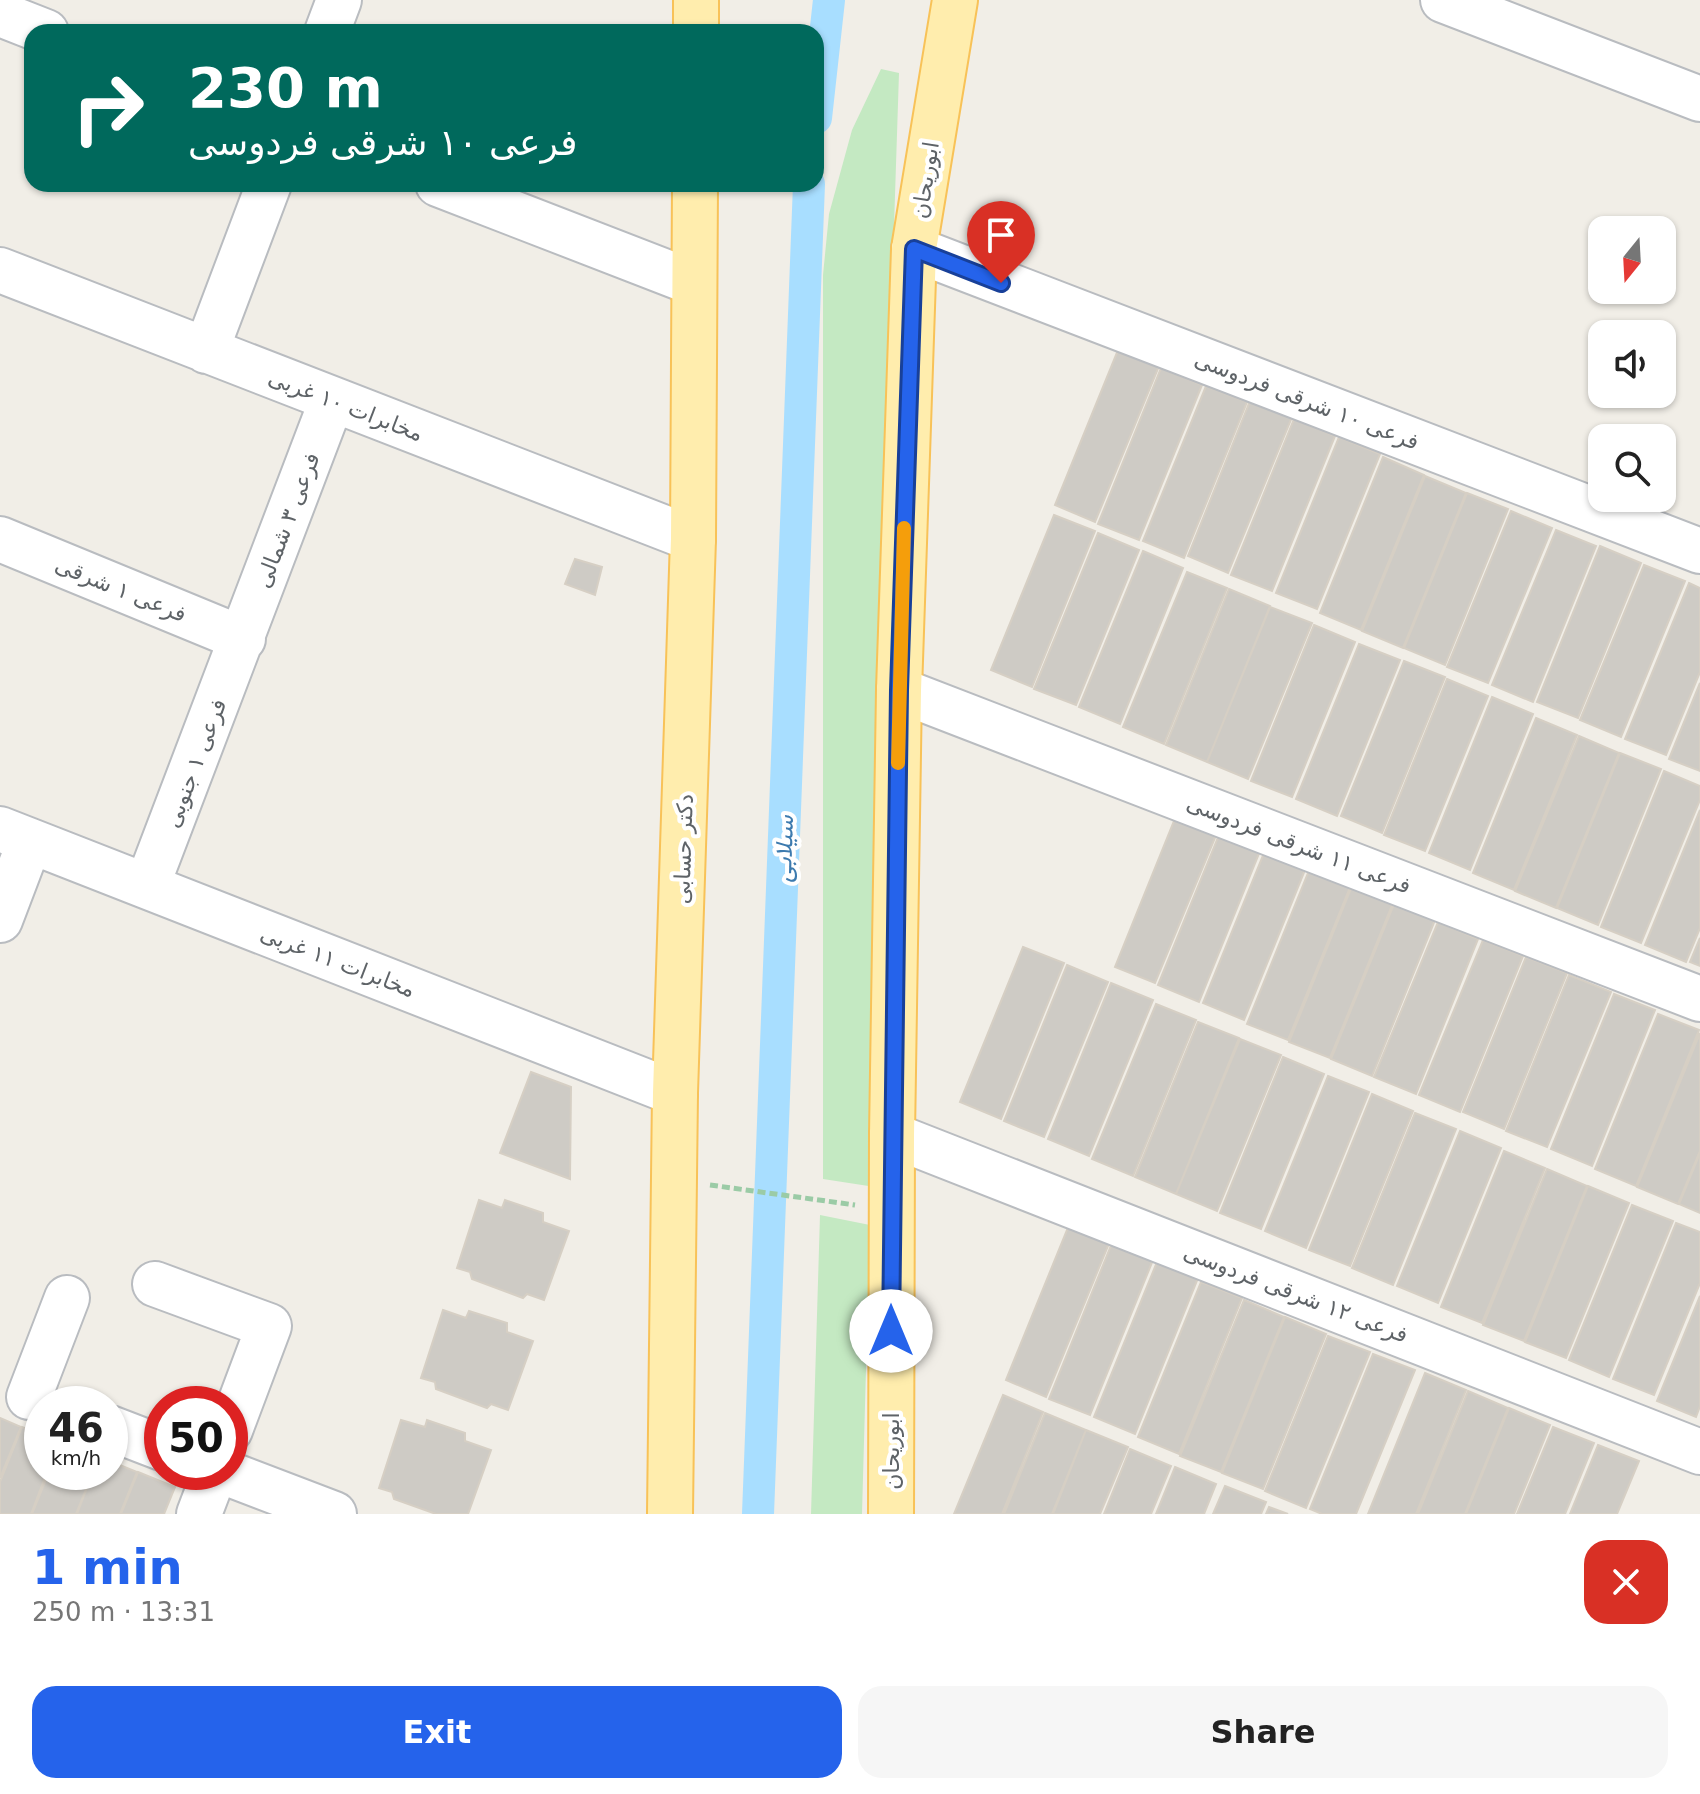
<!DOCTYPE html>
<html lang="en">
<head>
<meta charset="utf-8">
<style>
  :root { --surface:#fff; --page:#f6f6f6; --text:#222; --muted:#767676; --accent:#2563eb }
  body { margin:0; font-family:"DejaVu Sans",Vazirmatn,sans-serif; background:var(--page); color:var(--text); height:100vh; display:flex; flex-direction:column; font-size:30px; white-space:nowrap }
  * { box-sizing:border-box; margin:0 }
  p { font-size:26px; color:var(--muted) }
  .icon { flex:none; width:44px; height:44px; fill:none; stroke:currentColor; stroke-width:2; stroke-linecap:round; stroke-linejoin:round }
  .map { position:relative; height:1514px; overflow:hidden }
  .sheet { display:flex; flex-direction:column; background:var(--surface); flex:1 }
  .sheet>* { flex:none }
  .top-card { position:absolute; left:24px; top:24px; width:800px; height:168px; border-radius:24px; box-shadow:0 2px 6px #0004; background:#00695c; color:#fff; overflow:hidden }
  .needle { width:52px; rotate:198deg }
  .fabs { position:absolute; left:1588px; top:216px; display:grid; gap:16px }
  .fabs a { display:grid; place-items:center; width:88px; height:88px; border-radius:16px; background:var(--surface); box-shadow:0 2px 6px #0004; font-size:40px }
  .speed { position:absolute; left:24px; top:1386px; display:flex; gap:16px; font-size:40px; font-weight:700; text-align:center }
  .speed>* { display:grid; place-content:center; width:104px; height:104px; border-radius:50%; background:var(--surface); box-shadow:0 2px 6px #0004; line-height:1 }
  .speed small { font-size:20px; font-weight:400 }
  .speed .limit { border:12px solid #d22; background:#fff; color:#111 }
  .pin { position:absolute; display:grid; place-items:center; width:68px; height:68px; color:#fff; margin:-82px -34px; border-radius:50% 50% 50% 0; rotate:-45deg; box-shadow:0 0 8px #0007 }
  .pin .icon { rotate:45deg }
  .me { position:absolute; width:88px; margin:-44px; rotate:0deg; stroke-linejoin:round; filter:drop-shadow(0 0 6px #0008) }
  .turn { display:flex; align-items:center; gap:28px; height:168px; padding:0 32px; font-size:36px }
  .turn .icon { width:104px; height:104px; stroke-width:2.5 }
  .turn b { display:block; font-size:56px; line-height:68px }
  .round { display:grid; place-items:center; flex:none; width:84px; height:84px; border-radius:24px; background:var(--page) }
  .headline { display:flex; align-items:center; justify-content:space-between; height:136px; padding:0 32px }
  h1 { font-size:48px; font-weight:700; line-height:60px; color:var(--accent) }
  .primary-button { display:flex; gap:16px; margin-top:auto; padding:16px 32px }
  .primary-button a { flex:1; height:92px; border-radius:24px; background:var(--accent); color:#fff; font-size:32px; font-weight:700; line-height:92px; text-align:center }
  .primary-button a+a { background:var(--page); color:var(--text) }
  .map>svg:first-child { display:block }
  .green { fill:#c4e9c2 }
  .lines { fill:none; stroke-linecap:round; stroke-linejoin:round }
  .canal { stroke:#a8deff; stroke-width:32 }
  .building { fill:#cecbc5; stroke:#d6cfc4; stroke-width:2 }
  .minor-casing { stroke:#b9bcc0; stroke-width:48 }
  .major-casing { stroke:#f8c258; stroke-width:48 }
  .path { stroke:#9bcba6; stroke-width:5; stroke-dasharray:8 4; stroke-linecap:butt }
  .minor { stroke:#fff; stroke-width:44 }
  .major { stroke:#ffedad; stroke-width:44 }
  .route-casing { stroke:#184099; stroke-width:20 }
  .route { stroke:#2563eb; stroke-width:14 }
  .slow { stroke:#f59e0b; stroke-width:14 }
  .labels { text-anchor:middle; stroke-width:8; stroke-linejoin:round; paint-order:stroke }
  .street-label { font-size:22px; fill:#5e6367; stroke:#fff }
  .water-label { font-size:24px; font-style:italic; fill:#3c7aae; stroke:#fff }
</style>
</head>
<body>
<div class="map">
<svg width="1700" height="1514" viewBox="0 0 1700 1514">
  <rect width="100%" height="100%" fill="#f1eee7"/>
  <path class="green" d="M881 69 899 73 878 716 875 1187 823 1179V275L829 214 852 130Z
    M820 1215 870 1225 862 1514H811Z"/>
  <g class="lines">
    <path class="canal" d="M816 118 829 0
      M758 1514 809 184"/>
  </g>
  <path class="building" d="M1118 350 1159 366 1095 522 1055 505Z
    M1161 368 1202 385 1139 540 1098 524Z
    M1206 386 1247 402 1184 558 1143 541Z
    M1250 401 1292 417 1228 573 1188 556Z
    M1294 419 1335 436 1272 591 1231 575Z
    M1339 437 1380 454 1317 609 1276 593Z
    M1383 457 1424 475 1361 630 1320 613Z
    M1425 476 1466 493 1403 648 1362 631Z
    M1467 493 1508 509 1445 665 1404 648Z
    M1511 511 1552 528 1488 683 1447 667Z
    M1054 515 1095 531 1032 687 991 670Z
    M1556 530 1596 546 1533 702 1492 685Z
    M1098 533 1139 550 1076 705 1034 689Z
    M1600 546 1641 563 1578 718 1537 702Z
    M1143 551 1183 568 1120 724 1079 707Z
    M575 559 602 567 595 595 565 584Z
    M1644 565 1685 581 1621 737 1580 720Z
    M1187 572 1227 588 1164 744 1123 727Z
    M1689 583 1700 588V672L1666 755 1625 739Z
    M1229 589 1270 606 1207 762 1166 745Z
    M1270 607 1312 623 1248 779 1207 762Z
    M1314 625 1355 642 1292 797 1251 781Z
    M1359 644 1400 660 1337 816 1296 799Z
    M1404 661 1445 677 1382 833 1341 816Z
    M1447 679 1488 696 1425 851 1384 835Z
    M1700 683V771L1669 759Z
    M1492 697 1533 714 1470 870 1429 853Z
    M1536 718 1577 735 1514 890 1473 873Z
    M1579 736 1619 753 1556 908 1515 891Z
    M1620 753 1661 769 1598 925 1557 908Z
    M1664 771 1700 786V800L1641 943 1601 927Z
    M1700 810V928L1686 962 1645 945Z
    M1178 811 1219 828 1155 983 1115 967Z
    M1221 830 1262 846 1199 1002 1158 985Z
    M1266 848 1307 865 1244 1020 1203 1003Z
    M1310 868 1351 885 1288 1040 1247 1024Z
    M1352 886 1393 903 1330 1058 1289 1042Z
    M1394 904 1435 920 1372 1076 1331 1059Z
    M1438 922 1478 939 1416 1094 1374 1077Z
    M1700 938V966L1690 962Z
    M1483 940 1523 956 1460 1112 1419 1095Z
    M1023 947 1064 963 1001 1119 960 1102Z
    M1526 957 1567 973 1504 1129 1463 1112Z
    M1067 965 1108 982 1044 1137 1004 1121Z
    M1569 975 1611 992 1547 1147 1506 1131Z
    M1111 983 1153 1000 1089 1156 1048 1139Z
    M1614 994 1655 1010 1592 1166 1551 1149Z
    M1156 1004 1196 1020 1133 1176 1092 1159Z
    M1658 1014 1699 1030 1636 1186 1595 1169Z
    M1198 1022 1239 1038 1176 1194 1135 1177Z
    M1700 1033V1151L1678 1204 1637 1187Z
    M1240 1039 1281 1055 1217 1211 1176 1194Z
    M1283 1057 1324 1074 1261 1229 1220 1213Z
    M531 1072 571 1087 570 1179 500 1153Z
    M1328 1076 1369 1092 1306 1248 1265 1231Z
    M1372 1094 1413 1111 1350 1266 1309 1250Z
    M1415 1113 1456 1129 1393 1285 1352 1268Z
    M1460 1131 1501 1148 1438 1303 1397 1286Z
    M1504 1151 1545 1168 1482 1323 1441 1307Z
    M1700 1153V1213L1679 1204Z
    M1547 1169 1587 1186 1524 1341 1483 1325Z
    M1588 1186 1629 1203 1566 1358 1525 1342Z
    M479 1200 502 1208 505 1200 543 1213V1222L569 1231 544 1300 527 1294 523 1298 472 1279 470 1272 457 1268Z
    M1632 1205 1673 1221 1609 1377 1569 1360Z
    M1676 1223 1700 1232V1283L1654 1395 1613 1379Z
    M1069 1225 1110 1241 1046 1397 1006 1380Z
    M1112 1243 1153 1260 1090 1415 1049 1399Z
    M1157 1262 1198 1278 1135 1434 1094 1417Z
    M1201 1282 1242 1298 1179 1454 1138 1437Z
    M1700 1296V1406L1696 1417 1657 1401Z
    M1244 1300 1284 1317 1221 1472 1180 1456Z
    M443 1310 466 1318 469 1311 507 1323V1332L533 1341 508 1410 491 1404 487 1408 436 1389 435 1382 421 1378Z
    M1285 1317 1326 1334 1263 1489 1222 1473Z
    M1328 1336 1370 1352 1306 1508 1265 1491Z
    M1373 1354 1415 1370 1356 1514H1322L1310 1509Z
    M1425 1373 1466 1390 1416 1514H1368Z
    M1468 1391 1508 1408 1465 1514H1418Z
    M1003 1395 1043 1412 1002 1514H954Z
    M1509 1408 1550 1425 1514 1514H1466Z
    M1045 1413 1086 1430 1052 1514H1004Z
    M0 1418 21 1427 0 1478Z
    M401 1420 425 1427 427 1420 465 1433V1441L491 1450 468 1514H436L394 1499 392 1492 379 1488Z
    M22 1427 42 1435V1472H47L31 1514H0V1482Z
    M1553 1427 1594 1443 1565 1514H1517Z
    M1086 1430 1128 1447 1100 1514H1053Z
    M1598 1445 1639 1461 1617 1514H1570Z
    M1130 1449 1171 1466 1151 1514H1104Z
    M110 1461 137 1472 120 1514H77L93 1472H110Z
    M1175 1467 1216 1484 1204 1514H1156Z
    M49 1472H93L76 1514H32Z
    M138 1472 175 1487 164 1514H121Z
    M1225 1486 1266 1502 1261 1514H1213Z
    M1269 1507 1288 1514H1266Z"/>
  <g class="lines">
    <defs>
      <path id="minor" d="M1443 0 1700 99
        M0 14 46 32
        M327 32 339 0
        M438 184 694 283
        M914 249 1700 551
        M0 270 693 539
        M206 351 269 184
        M0 539 243 639
        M899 690 1700 999
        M0 829 675 1093
        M147 886 332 400
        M0 920 30 841
        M892 1135 1700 1452
        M155 1284 269 1326 230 1430
        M29 1397 67 1298
        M110 1428 162 1448
        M224 1472 334 1514
        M199 1514 215 1472"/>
      <path id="major" d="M696 32V0
        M670 1514 675 1093 693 539 695 184
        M891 1514 892 1135 899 690 914 249 955 0"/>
    </defs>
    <use href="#minor" class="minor-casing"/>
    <use href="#major" class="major-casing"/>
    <path class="path" d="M710 1185 855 1205"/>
    <use href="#minor" class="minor"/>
    <use href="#major" class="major"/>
  </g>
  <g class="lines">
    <defs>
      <path id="route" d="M891 1331 899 690 914 249 1001 283"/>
    </defs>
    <use href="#route" class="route-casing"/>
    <use href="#route" class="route"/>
    <path class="slow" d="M898 763 904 528"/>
  </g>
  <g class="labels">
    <g class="street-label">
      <text transform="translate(925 180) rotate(-81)" y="8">ابوریحان</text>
      <text transform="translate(1307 400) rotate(21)" y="8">فرعی ۱۰ شرقی فردوسی</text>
      <text transform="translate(346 405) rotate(21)" y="8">مخابرات ۱۰ غربی</text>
      <text transform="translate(287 520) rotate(-69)" y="8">فرعی ۳ شمالی</text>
      <text transform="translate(121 589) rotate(22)" y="8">فرعی ۱ شرقی</text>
      <text transform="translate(195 763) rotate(-69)" y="8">فرعی ۱ جنوبی</text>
      <text transform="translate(1299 844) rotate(21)" y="8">فرعی ۱۱ شرقی فردوسی</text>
      <text transform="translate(683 849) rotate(-88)" y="8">دکتر حسابی</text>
      <text transform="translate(338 961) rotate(21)" y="8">مخابرات ۱۱ غربی</text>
      <text transform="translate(1296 1293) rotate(21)" y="8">فرعی ۱۲ شرقی فردوسی</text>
      <text transform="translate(891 1451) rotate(-90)" y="8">ابوریحان</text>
    </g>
    <g class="water-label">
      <text transform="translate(784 849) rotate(-88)" y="8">سیلابی</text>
    </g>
  </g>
</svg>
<div class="fabs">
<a><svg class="needle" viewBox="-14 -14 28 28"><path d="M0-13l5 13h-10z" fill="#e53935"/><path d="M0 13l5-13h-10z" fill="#767676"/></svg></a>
<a><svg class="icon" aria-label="sound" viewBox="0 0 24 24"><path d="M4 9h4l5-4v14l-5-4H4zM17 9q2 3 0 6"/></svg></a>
<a><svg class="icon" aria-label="search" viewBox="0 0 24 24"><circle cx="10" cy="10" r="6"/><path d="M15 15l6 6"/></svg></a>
</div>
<div class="speed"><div>46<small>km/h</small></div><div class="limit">50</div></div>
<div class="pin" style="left:1001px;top:283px;background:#d93025"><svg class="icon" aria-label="arrive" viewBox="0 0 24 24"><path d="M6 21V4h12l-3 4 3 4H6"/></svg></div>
<svg class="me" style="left:891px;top:1331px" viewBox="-20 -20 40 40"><circle r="19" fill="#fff"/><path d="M0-13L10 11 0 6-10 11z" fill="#2563eb"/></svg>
<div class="top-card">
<div class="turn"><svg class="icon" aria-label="right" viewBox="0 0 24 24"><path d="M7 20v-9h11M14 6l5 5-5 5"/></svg><div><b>230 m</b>فرعی ۱۰ شرقی فردوسی</div></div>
</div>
</div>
<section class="sheet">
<div class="headline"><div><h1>1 min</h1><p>250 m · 13:31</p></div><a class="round" style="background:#d93025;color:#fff"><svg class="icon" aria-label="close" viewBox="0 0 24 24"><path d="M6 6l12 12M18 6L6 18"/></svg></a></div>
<div class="primary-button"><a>Exit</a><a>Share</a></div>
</section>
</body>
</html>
